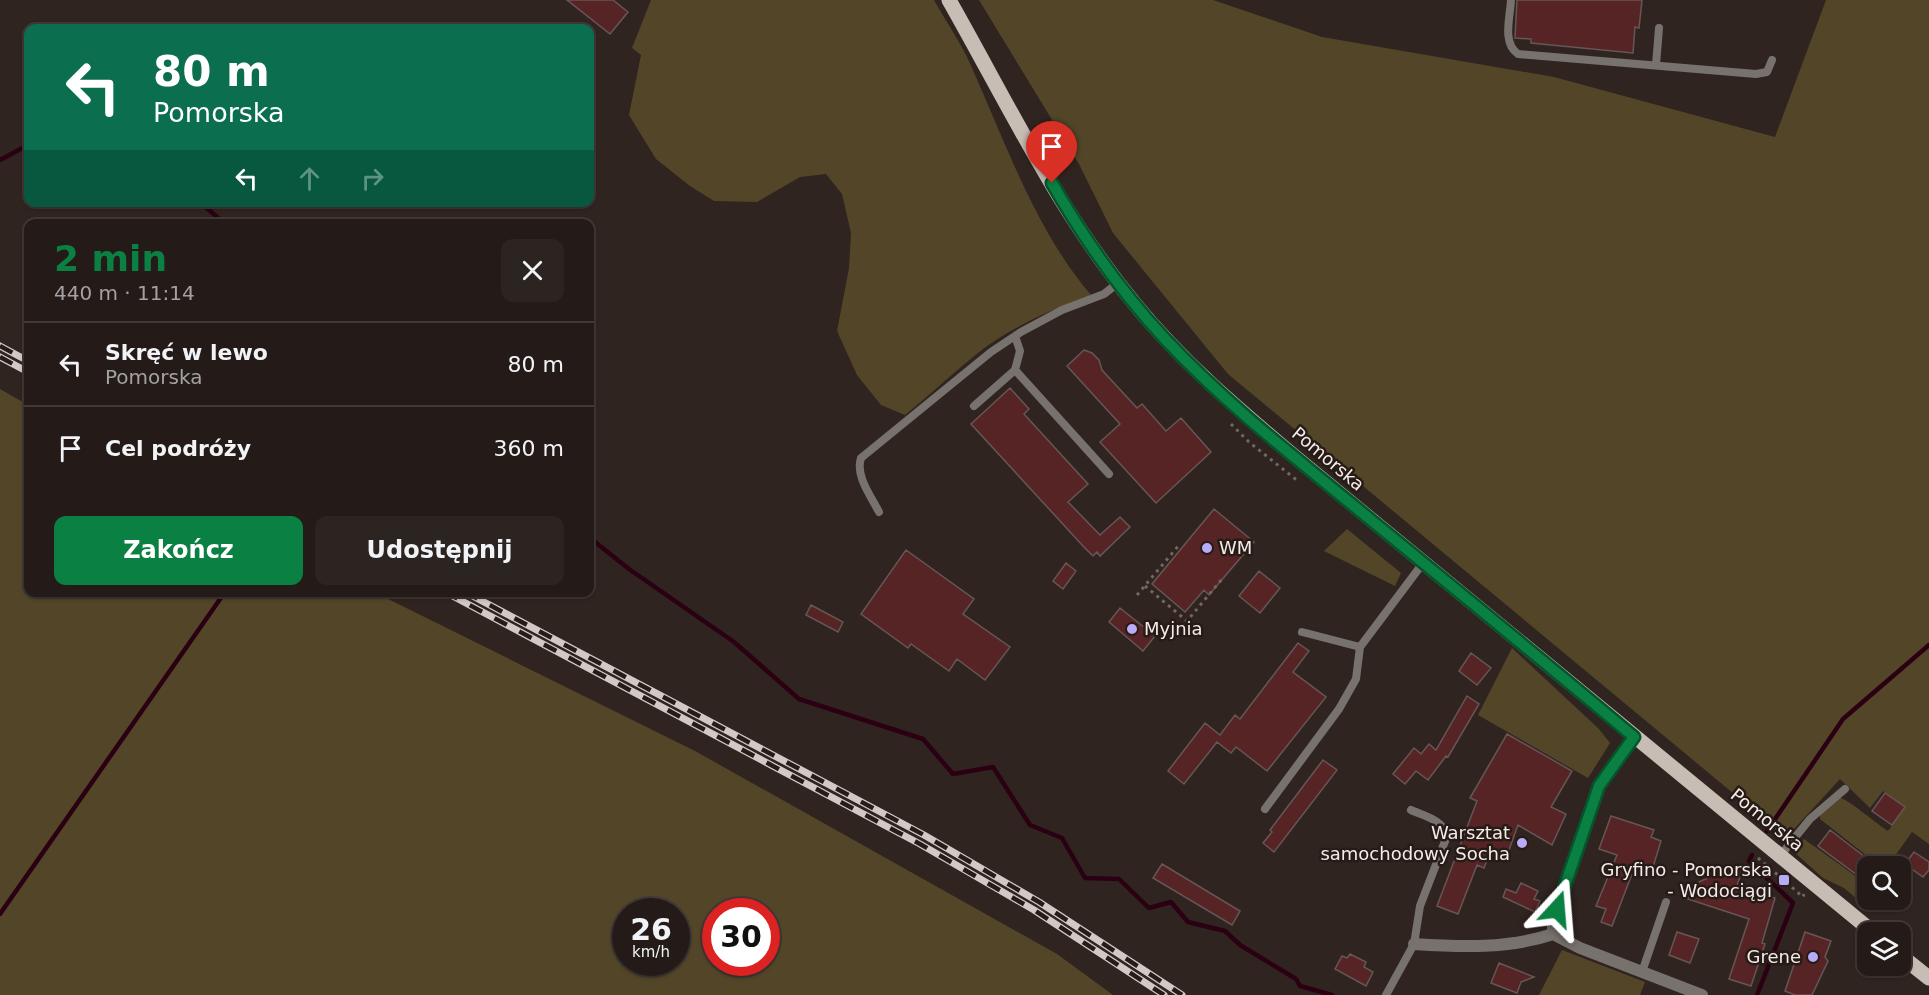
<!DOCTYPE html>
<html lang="pl">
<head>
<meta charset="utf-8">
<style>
  :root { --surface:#241b18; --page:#2c2421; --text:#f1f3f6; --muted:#a3a1a2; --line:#413937; --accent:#0b8043 }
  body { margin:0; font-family:"DejaVu Sans",sans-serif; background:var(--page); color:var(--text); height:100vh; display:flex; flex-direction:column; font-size:22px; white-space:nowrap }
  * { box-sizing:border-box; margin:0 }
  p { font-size:20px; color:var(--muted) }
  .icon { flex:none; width:33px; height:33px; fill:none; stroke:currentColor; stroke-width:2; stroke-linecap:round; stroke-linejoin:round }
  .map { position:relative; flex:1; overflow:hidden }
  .details { position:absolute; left:24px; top:219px; width:570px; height:378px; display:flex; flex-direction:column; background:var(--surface); border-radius:12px; box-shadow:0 2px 4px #0004,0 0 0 2px var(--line) }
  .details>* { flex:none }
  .banner { position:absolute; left:24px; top:24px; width:570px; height:183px; border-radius:12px; box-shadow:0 2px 4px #0004,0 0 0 2px var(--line); background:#0b6e4f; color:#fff; overflow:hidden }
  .tools { position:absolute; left:1857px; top:856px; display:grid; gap:12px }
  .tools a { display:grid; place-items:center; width:54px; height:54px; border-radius:12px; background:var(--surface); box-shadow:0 2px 4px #0004,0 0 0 2px var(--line); font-size:30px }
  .speed { position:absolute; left:612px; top:898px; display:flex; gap:12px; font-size:30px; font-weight:700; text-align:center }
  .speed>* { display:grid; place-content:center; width:78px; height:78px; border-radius:50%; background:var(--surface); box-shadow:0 2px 4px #0004,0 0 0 2px var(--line); line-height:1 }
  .speed small { font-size:15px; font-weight:400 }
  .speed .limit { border:9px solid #d22; background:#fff; color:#111 }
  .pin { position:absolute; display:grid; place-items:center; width:51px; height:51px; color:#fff; margin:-62px -26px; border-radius:50% 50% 50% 0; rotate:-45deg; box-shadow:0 0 6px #0007 }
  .pin .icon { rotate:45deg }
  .me { position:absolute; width:66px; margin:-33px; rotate:19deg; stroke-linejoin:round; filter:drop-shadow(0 0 4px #0008) }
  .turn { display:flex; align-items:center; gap:21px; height:126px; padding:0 30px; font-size:27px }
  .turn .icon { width:78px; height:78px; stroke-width:2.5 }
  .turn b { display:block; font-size:42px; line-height:51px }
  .lanes { display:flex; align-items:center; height:57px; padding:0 30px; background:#0003; justify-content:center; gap:30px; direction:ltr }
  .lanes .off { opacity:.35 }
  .round { display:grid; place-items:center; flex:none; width:63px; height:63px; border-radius:12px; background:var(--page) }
  .summary { display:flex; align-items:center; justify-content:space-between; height:102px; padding:0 30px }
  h1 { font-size:36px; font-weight:800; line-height:45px; color:var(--accent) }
  .cta { display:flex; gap:12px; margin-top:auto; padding:12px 30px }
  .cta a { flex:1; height:69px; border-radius:12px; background:var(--accent); color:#fff; font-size:24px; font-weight:800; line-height:69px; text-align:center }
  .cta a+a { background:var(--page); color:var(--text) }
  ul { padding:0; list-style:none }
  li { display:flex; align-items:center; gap:18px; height:84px; padding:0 30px; border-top:2px solid var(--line) }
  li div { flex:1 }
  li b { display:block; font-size:22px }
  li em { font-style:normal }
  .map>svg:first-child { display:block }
  .green { fill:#534628; fill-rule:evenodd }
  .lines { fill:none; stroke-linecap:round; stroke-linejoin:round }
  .stream { stroke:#2a0012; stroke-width:4.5 }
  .building { fill:#572426; stroke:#665656; stroke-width:1.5 }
  .path { stroke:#726763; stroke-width:3; stroke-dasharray:3 4.5; stroke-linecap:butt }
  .service { stroke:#77726d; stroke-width:8 }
  .minor { stroke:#77726d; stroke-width:12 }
  .primary { stroke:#c7bdb4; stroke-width:15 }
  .rail-casing { stroke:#d2c9c6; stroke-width:7 }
  .rail { stroke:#261b16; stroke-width:4.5; stroke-dasharray:14; stroke-linecap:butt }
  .route-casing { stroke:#07532c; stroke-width:15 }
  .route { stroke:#0b8043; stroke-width:10 }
  .poi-dot { fill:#b8abf7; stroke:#261b16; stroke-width:2 }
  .labels { text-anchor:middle; stroke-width:5; stroke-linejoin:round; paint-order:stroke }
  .street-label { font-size:18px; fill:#f4ebe8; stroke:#261b16 }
  .poi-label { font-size:18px; fill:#f4ebe8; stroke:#261b16; text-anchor:end }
</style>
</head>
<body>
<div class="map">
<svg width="1929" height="995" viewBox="0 0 1929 995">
  <rect width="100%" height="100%" fill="#302420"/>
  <path class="green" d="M651 0H934C946 22 962 44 972 68 1006 144 1036 231 1091 295 1054 309 1015 325 983 349 956 370 931 394 905 415L881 405 857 375 837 331 849 268 851 233 842 194 826 174 800 177 757 202 714 201 690 186 656 159 629 115 641 55 632 48Z
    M979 0H1213L1322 37 1554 77 1775 137 1826 0H1929V844L1912 832 1887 867H1868L1867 893 1863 904 1844 888 1823 878 1792 850 1804 839 1857 877 1871 859 1820 819V815L1838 797C1847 798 1878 825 1888 831L1905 807 1883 791 1870 808 1840 779 1784 840 1763 818 1228 374 1113 233 1079 164Z
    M0 389 28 405V592L376 593 695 751 1057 954 1113 995H0ZM626 912H676V963H626ZM716 912H766V963H716Z
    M1347 529 1401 573 1395 586 1324 551Z
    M1512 648 1598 728 1610 743 1588 778 1478 715Z
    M1562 950 1645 982 1640 995H1539Z"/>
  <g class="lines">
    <path class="stream" d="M0 160 28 145
      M200 202 225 224
      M590 538 629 569 734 642 799 699 923 739 953 774 993 767 1030 825 1062 838 1085 878 1119 879 1149 908 1171 902 1188 922 1225 931 1240 945 1296 979 1300 986 1332 995
      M1767 831 1843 719 1929 645
      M1752 855 1749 861 1793 903 1757 995
      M0 914 225 592"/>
  </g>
  <path class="building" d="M567 0H613L628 12 610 34Z
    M1517 0H1642L1639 28 1635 27 1633 53 1531 43V39L1515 38Z
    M1084 350 1092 353 1099 360 1102 370 1137 408 1142 404 1166 431 1181 418 1211 452 1156 503 1100 442 1120 424 1067 366Z
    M1010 388 1029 409 1024 414 1088 484 1068 502 1100 535 1120 517 1130 527 1100 556 1097 552 1093 556 1083 546 971 424Z
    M1214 509 1254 542 1209 595 1204 590 1185 612 1152 584Z
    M906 550 974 599 963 614 1010 647 985 680 957 659 949 671 911 644 908 648 861 614Z
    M1066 563 1076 571 1063 589 1053 581Z
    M1259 571 1280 588 1260 613 1239 596Z
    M811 605 843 622 838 632 806 615Z
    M1120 608 1155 636 1143 651 1109 622Z
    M1298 643 1309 651 1293 672 1326 697 1267 771 1236 747 1231 753 1217 742 1184 784 1168 771 1205 723 1220 735 1235 715 1240 719Z
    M1471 653 1491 668 1477 685 1459 671Z
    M1467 696 1479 704 1448 757 1446 756 1428 780 1416 771 1405 784 1393 774 1414 748 1421 754 1429 744 1436 750Z
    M1507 734 1572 771 1551 807 1566 814 1552 845 1518 825 1505 861 1489 855 1484 868 1477 865 1458 914 1437 906 1477 801 1470 798Z
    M1323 760 1337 770 1274 852 1263 843 1272 832 1270 830Z
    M1885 793 1905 807 1892 825 1872 811Z
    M1611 816 1654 830 1651 837 1661 841 1653 867 1637 861 1612 926 1601 922 1606 909 1596 906 1617 855 1599 849Z
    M1830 830 1878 867H1863L1857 875 1818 846Z
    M1914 852 1929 862V870L1923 877 1905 864Z
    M1162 864 1240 911 1232 925 1153 878Z
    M1728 869 1741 873 1737 886 1775 898 1762 943 1765 944 1751 986 1729 979 1749 919 1688 899 1692 885Z
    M1521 883 1538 891 1534 899 1540 901 1535 912 1503 897 1506 889 1516 893Z
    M1677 932 1699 939 1690 963 1669 955Z
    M1805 932 1831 941 1825 957 1828 961 1812 995H1795L1785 991Z
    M1350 954 1366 962 1364 967 1373 972 1366 986 1335 969 1342 956 1347 958Z
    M1499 963 1534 977 1521 982 1517 993 1491 983Z"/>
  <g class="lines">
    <path class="path" d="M1231 424 1249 442 1299 482
      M1145 586 1187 621 1222 579
      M1137 595 1180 544
      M1758 858 1803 897 1804 894"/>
    <path class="service" d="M1511 0C1510 18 1502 43 1518 54L1756 74 1767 72 1772 60
      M1656 65 1659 28
      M1015 336 1020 351 1015 370 1109 474
      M974 406 1015 370
      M879 512C871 496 855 476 861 458L991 352 1021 332 1062 310 1104 294 1118 283
      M1302 632 1360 647
      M1265 809 1339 709 1356 679 1360 647 1423 563
      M1780 856 1810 819 1845 789
      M1642 972 1666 902
      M1386 995 1414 944 1420 906 1447 836C1444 820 1424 816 1411 810"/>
    <path class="minor" d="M1634 737 1599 786 1553 921V934L1580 948 1702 995
      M1414 944C1460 947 1509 949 1553 934"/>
    <path class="primary" d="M949 0C1007 102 1059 212 1134 303 1181 361 1238 409 1295 457L1874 933
      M1900 955 1929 978"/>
    <defs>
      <path id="rail" d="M0 346 28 361
        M0 357 28 372
        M445 592 920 844 1034 910 1164 995
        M465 592 924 835 1039 902 1182 995"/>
    </defs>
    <use href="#rail" class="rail-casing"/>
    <use href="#rail" class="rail"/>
  </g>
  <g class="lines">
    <defs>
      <path id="route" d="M1052 183C1084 239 1122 293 1166 340 1229 407 1301 462 1371 520 1459 592 1547 664 1634 737L1599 786 1557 909"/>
    </defs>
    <use href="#route" class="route-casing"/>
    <use href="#route" class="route"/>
  </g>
  <g class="poi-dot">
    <circle cx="1207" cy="548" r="6"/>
    <circle cx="1132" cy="629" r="6"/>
    <circle cx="1522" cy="843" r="6"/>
    <rect x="1778" y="874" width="12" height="12" rx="3"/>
    <circle cx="1813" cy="957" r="6"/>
  </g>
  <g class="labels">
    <g class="street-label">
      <text transform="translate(1328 459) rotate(40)" y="6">Pomorska</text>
      <text transform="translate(1767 820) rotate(39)" y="6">Pomorska</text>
    </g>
    <g class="poi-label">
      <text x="1219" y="554" text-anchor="start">WM</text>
      <text x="1144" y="635" text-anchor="start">Myjnia</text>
      <text x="1510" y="839">Warsztat<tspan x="1510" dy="21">samochodowy Socha</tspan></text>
      <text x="1772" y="876">Gryfino - Pomorska<tspan x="1772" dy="21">- Wodociągi</tspan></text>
      <text x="1801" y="963">Grene</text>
    </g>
  </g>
</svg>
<div class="tools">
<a><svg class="icon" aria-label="search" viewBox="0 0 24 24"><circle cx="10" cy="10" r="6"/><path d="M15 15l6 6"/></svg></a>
<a><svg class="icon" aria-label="layers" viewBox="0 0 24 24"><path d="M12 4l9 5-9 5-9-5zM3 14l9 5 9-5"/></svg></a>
</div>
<div class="speed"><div>26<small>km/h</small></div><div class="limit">30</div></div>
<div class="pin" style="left:1052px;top:183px;background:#d93025"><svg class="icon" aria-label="arrive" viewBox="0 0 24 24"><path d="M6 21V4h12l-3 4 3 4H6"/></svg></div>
<svg class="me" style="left:1557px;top:909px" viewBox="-20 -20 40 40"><path d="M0-17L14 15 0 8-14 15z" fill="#0b8043" stroke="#fff" stroke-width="4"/></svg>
<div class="banner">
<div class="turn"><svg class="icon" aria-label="left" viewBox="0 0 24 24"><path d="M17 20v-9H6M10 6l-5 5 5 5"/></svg><div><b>80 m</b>Pomorska</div></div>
<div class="lanes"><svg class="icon" aria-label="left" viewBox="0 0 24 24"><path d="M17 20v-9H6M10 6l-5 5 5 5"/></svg><svg class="icon off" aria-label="ahead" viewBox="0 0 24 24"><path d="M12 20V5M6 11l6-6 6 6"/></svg><svg class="icon off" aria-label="right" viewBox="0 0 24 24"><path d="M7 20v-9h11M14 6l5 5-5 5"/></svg></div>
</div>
<section class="details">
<div class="summary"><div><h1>2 min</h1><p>440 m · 11:14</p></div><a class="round"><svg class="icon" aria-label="close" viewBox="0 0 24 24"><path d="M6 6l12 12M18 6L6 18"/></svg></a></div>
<ul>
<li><svg class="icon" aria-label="left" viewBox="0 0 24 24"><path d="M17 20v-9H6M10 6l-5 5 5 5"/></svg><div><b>Skręć w lewo</b><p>Pomorska</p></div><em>80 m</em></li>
<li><svg class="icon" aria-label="arrive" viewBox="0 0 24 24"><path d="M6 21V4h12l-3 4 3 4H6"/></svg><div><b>Cel podróży</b></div><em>360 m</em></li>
</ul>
<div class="cta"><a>Zakończ</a><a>Udostępnij</a></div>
</section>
</div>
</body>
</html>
